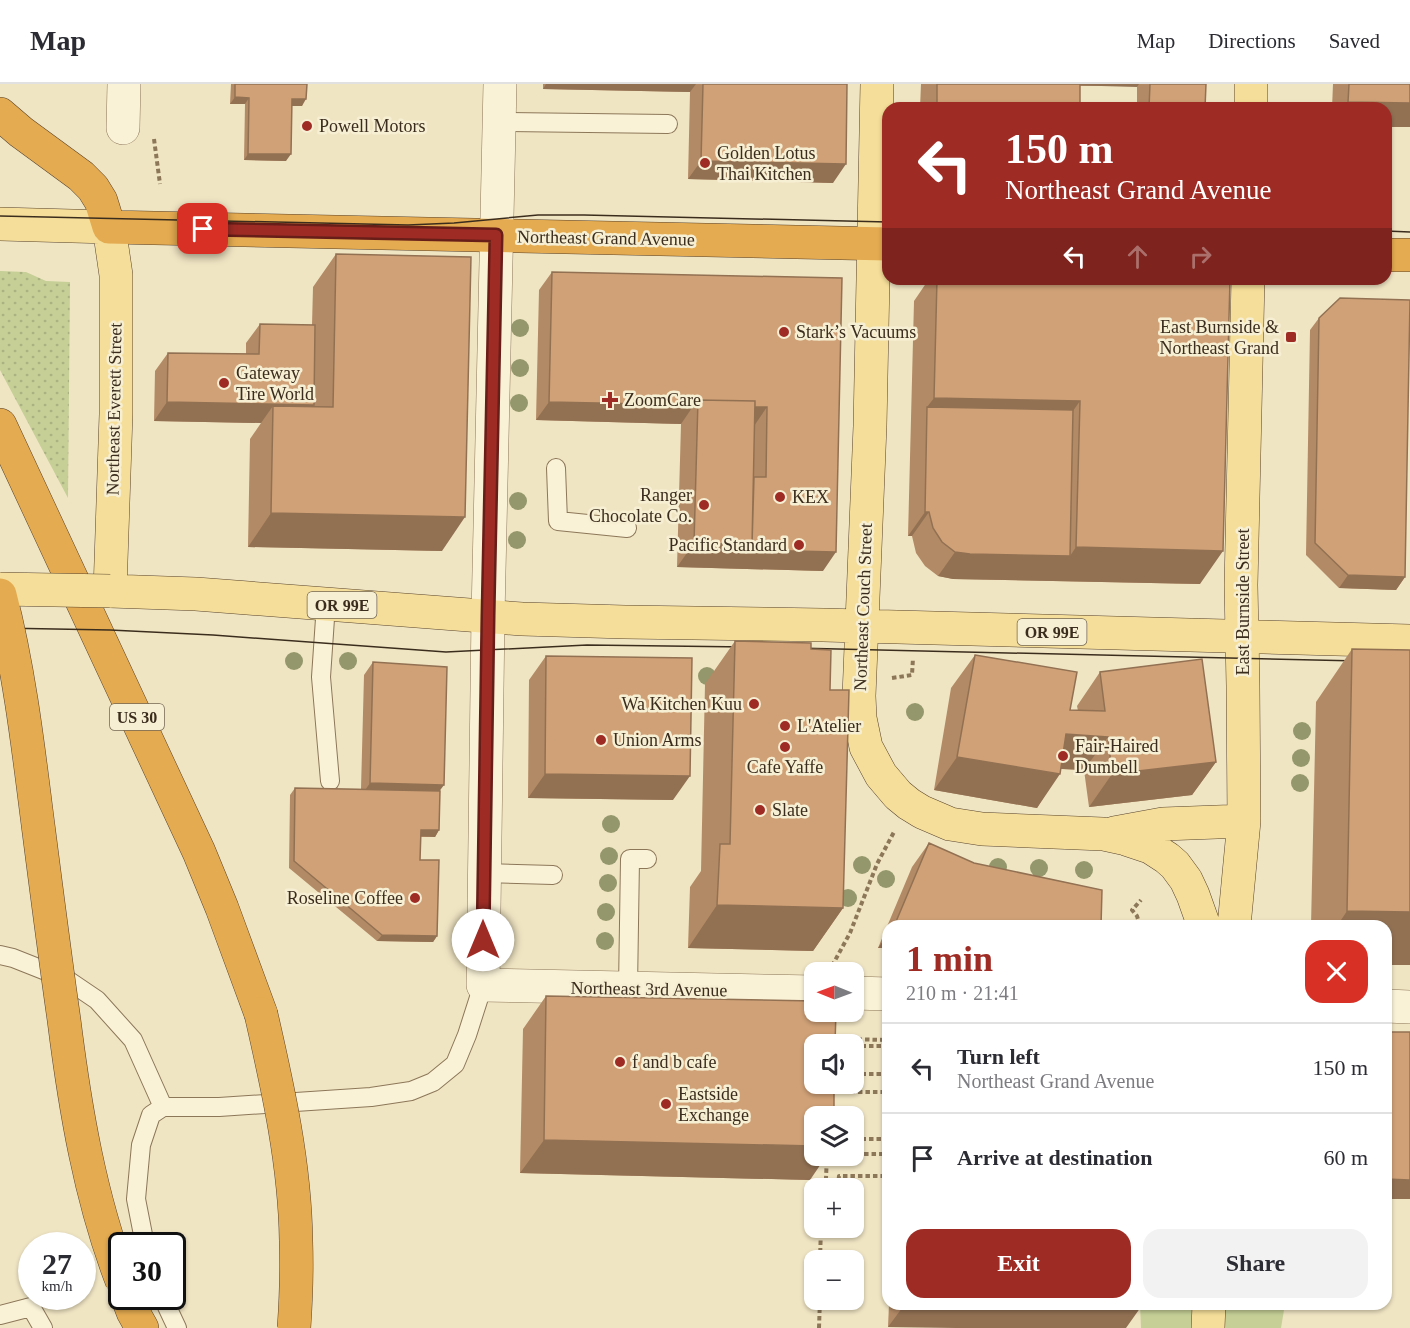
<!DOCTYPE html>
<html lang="en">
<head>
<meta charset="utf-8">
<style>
  :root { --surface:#fff; --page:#f2f2f3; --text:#2b2b33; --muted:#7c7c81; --line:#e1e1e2; --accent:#9e2c25 }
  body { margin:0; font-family:Georgia,serif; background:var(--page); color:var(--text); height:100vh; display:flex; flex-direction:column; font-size:22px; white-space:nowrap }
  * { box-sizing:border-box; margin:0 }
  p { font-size:20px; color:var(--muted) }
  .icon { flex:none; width:33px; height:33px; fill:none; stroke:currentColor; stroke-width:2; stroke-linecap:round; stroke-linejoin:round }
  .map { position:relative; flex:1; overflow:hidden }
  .side { position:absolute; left:882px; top:836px; width:510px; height:390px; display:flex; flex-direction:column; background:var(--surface); border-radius:18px; box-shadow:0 2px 4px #0004 }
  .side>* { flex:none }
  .guide { position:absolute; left:882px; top:18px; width:510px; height:183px; border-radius:18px; box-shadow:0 2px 4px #0004; background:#9e2c25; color:#fff; overflow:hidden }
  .needle { width:39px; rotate:271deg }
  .fabs { position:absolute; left:804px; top:878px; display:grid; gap:12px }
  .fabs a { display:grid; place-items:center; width:60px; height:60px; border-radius:12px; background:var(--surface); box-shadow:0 2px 4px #0004; font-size:30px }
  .speed { position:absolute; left:18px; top:1148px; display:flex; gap:12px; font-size:30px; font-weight:700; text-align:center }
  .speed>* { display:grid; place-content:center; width:78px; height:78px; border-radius:50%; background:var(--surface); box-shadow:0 2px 4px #0004; line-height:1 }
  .speed small { font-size:15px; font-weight:400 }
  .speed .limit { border:3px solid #111; border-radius:9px; background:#fff; color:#111 }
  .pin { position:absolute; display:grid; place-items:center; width:51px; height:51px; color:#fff; margin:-26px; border-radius:12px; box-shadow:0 3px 9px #0006 }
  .me { position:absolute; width:66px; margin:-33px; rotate:0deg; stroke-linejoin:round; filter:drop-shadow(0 0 4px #0008) }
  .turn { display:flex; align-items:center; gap:21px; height:126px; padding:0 24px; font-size:27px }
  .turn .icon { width:78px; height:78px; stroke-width:2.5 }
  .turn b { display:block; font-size:42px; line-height:51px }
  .lanes { display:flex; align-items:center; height:57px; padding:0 24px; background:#0003; justify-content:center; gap:30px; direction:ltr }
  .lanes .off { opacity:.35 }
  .round { display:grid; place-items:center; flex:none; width:63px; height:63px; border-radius:18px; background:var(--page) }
  .summary { display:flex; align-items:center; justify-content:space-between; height:102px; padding:0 24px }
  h1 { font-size:36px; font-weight:700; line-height:45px; color:var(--accent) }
  .action { display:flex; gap:12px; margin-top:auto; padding:12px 24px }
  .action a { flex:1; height:69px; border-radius:18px; background:var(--accent); color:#fff; font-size:24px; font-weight:700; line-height:69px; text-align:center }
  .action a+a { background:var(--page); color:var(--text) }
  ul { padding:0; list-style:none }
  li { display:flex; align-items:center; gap:18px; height:90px; padding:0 24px; border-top:2px solid var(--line) }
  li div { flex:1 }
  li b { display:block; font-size:22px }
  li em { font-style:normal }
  header { display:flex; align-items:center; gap:36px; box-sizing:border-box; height:84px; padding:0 30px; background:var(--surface); border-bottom:2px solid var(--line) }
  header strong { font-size:28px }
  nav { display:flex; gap:33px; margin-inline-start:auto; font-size:21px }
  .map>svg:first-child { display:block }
  .grass { fill:url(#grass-dots) }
  .pitch { fill:#c5cf96 }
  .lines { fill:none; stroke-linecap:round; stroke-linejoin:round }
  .lane-casing { stroke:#8c7759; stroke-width:20 }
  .street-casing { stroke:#8c7759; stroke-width:34 }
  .primary-casing { stroke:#59442d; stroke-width:34 }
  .highway-casing { stroke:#59442d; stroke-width:34 }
  .path { stroke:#8c7759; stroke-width:4; stroke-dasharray:4.5 3; stroke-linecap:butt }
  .lane { stroke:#faf2d7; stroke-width:18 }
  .street { stroke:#faf2d7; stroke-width:33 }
  .primary { stroke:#f5de99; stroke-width:33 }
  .highway { stroke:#e4ab50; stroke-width:33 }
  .tram { stroke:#3b2d1d; stroke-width:1.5 }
  .primary-bridge-casing { stroke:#59442d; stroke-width:34; stroke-linecap:butt }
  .highway-bridge-casing { stroke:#59442d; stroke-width:34; stroke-linecap:butt }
  .primary-bridge { stroke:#f5de99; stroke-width:33 }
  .highway-bridge { stroke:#e4ab50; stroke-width:33 }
  .tree { fill:#94976b }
  .wall { fill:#b38a66 }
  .shaded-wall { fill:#927153 }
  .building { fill:#d0a177; stroke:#927153; stroke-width:1.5 }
  .route-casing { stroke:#671d18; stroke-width:15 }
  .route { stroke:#9e2c25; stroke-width:10 }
  .poi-dot { fill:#9e2c25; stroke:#f7efd3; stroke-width:2 }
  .labels { text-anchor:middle; stroke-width:5; stroke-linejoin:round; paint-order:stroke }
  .shield { fill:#f7efd3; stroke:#736754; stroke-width:1.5 }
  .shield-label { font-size:16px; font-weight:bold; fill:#3b2d1d }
  .poi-label { font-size:18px; fill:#3b2d1d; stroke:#f7efd3; text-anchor:start }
  .street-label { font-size:18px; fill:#3b2d1d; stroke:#f7efd3 }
</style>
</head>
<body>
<header>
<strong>Map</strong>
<nav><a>Map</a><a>Directions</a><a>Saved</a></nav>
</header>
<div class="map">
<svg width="1410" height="1244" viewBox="0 0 1410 1244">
  <defs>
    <pattern id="grass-dots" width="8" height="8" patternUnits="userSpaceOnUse" patternTransform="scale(1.5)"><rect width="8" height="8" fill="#c5cf96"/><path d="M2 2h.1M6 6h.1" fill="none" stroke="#aab281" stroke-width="1.8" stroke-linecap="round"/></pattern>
  </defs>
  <rect width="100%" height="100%" fill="#f0e5c3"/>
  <path class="grass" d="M0 187 26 188 46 197 70 198 68 414 0 286Z"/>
  <path class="pitch" d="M1140 1220H1285L1281 1244H1141Z"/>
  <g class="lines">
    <defs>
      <path id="lane" d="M499 38 668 40
        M556 384 558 437 627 444
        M326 520 321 593 330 697
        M484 789 553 791
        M0 871 13 874 66 895 97 916 133 956 163 1023
        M628 904 630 775H647
        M145 1161 136 1115 141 1061 151 1031 163 1023H219L371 1013 411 1007 433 998 455 980 467 951 483 901
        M162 1212 177 1244
        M0 1231 31 1223 43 1244"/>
      <path id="street" d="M500 0 488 532 483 901 814 908
        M123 44 124 0
        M854 909 888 910
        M1386 922 1410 923"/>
      <path id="primary" d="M877 0 870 342 859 612 860 634 866 663 881 691 898 711 909 720 922 728 950 740 982 745 1103 750 1126 755 1150 763 1167 774 1175 781 1186 796 1193 811 1204 842
        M1251 24V0
        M0 140 109 143 116 191V330L110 507 196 510 522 535 625 538 823 541 1410 557
        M1114 749 1163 740 1244 737
        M1234 842 1244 737 1243 602 1241 501 1248 195
        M1208 1244 1209 1220"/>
      <path id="highway" d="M0 30 21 48 81 92 93 104 101 117 109 143 888 160
        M1386 171H1410
        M0 341 199 768 222 824 261 930
        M127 1212 133 1228 142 1244"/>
    </defs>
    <use href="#lane" class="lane-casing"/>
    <use href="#street" class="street-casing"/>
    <use href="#primary" class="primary-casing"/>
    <use href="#highway" class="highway-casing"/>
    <path class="path" d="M154 55 160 100
      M892 594 912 591 913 574
      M1140 842 1137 832 1132 826 1141 816
      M832 882 850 849 877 780 894 748
      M840 960V955L888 956
      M854 962H888
      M854 990H888
      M838 999 837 1008H888
      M854 1055H888
      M822 1102H838L839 1092H886V1070H854
      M822 1103 826 1094 827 1071
      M820 1176 821 1143
      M819 1244 820 1215"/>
    <use href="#lane" class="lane"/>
    <use href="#street" class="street"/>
    <use href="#primary" class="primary"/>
    <use href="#highway" class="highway"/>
    <path class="tram" d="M0 132 408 141 454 139 538 131H584L888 138
      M1386 147 1410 148
      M0 544 110 546 213 551 446 568 587 561 747 563
      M795 564 1359 577"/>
    <defs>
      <path id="primary-bridge" d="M0 505 110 507"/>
      <path id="highway-bridge" d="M0 511C18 581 27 653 36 725 45 795 54 866 64 936 75 1024 90 1114 122 1197
        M261 930C278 1004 295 1080 296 1157 297 1186 296 1215 294 1244"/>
    </defs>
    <use href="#primary-bridge" class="primary-bridge-casing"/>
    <use href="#highway-bridge" class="highway-bridge-casing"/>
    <use href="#primary-bridge" class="primary-bridge"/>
    <use href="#highway-bridge" class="highway-bridge"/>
  </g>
  <g class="tree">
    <circle cx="520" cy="244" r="9"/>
    <circle cx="520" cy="284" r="9"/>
    <circle cx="519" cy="319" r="9"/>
    <circle cx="518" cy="417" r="9"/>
    <circle cx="517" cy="456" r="9"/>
    <circle cx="294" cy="577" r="9"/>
    <circle cx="348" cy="577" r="9"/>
    <circle cx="707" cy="592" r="9"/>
    <circle cx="915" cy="628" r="9"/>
    <circle cx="1302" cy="647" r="9"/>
    <circle cx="1301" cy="674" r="9"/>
    <circle cx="1300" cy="699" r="9"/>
    <circle cx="611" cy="740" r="9"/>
    <circle cx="609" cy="772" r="9"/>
    <circle cx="862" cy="781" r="9"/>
    <circle cx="998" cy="783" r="9"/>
    <circle cx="1039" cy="784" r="9"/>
    <circle cx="1084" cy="786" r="9"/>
    <circle cx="886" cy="795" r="9"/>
    <circle cx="608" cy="799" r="9"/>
    <circle cx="848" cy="814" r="9"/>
    <circle cx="606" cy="828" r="9"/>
    <circle cx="605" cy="857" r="9"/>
  </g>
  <path class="wall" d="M231 0H307L302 22H292L286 77 244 76 245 20H230Z
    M543 0H847L833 99 688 95 690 8 543 5Z
    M921 0H1206L1205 24H1137V2H1080V24H920Z
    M1333 0H1410V43H1386V24H1332Z
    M336 170 442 467 248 463 250 355 261 339 154 337 155 287 168 269 246 270V259L260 240 312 241 313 203Z
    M552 188 842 194 823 487 677 483 681 340 536 336 539 206Z
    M929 195H1230L1200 500 953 495 938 492 925 482 916 469 912 452H908L914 217Z
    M1319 234 1405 493 1396 506 1339 504 1306 471 1310 246Z
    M735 557 811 565 830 606 843 824 813 867 688 864 690 803 701 787 705 600Z
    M1352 565 1410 566V881H1386V842H1311L1316 618Z
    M975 571 1070 626 1078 627 1077 622 1100 588 1216 678 1192 711 1089 723 1084 686 1061 685 1037 724 934 706 951 604Z
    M546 572 673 716 528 714 529 596Z
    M373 578 440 707 439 746 435 753H421L420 776 437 852 433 858 377 857 289 784 290 711 295 704 361 705 364 591Z
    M929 759 1101 842H888V864H878L912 783Z
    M546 912 810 1096 520 1089 523 945Z
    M889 1220H1143L888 1243Z"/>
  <path class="shaded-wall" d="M546 0H696L690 8 543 5Z
    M1066 0H1139L1137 3 1065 1Z
    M235 13 249 14 245 20H230Z
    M292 15H306L302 22H287Z
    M1348 18 1410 19V43H1386V24H1344Z
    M248 70H291L286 77 244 76Z
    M701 77 846 80 833 99 688 95Z
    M934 314 1080 317 1056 351 927 323Z
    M167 318 314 321 301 340 273 322 261 339 154 337Z
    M549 318 694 321 681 340 536 336Z
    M698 321 767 323 754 342Z
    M925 428H929L912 452H908Z
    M271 429 465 433 442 467 248 463Z
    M694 459 752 461 836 468 823 487 677 483Z
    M1076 463 1223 467 1200 500 953 495 938 492 955 468 1070 472Z
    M1348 491 1405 493 1396 506 1339 504Z
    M1066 650 1108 653 1084 686 1043 684Z
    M957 673 1060 690 1037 724 934 706Z
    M1216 678 1192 711 1089 723 1112 690Z
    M545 690 690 692 673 716 528 714Z
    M370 699 444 701 435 713 361 712Z
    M421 746H439L435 753 416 752Z
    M717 821 843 824 813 867 688 864Z
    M1347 827 1410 828V881H1386V842H1337Z
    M895 840 993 842H894Z
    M888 850V864H878Z
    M382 851 437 852 433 858 377 857Z
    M544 1056 814 1062V1071H827L810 1096 520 1089Z
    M1386 1095 1410 1096V1115H1386Z
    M905 1220H1143L1126 1244H956L888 1243Z"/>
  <path class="building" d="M235 0H307L306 15H292L291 70H248L249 14 235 13Z
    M703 0H847L846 80 701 77Z
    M937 0H1080V24H937Z
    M1150 0H1206L1205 24H1149Z
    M1349 0H1410V19L1348 18Z
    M336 170 471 173 465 433 271 429 273 322 333 323Z
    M552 188 842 194 836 468 749 466 752 461 754 393H766L767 323H755V317L698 316 694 321 549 318Z
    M937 195H1230L1223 467 1076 463 1080 317 934 314Z
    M1340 214 1410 216 1405 493 1348 491 1315 459 1319 234Z
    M260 240 315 241 314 321 167 318 168 269 259 270Z
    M698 316 755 317 752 461 694 459Z
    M927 323 1073 326 1070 472 970 470 955 468 942 458 933 444 929 428H925Z
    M735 557 811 559V565L831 566 830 606H849L843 824 717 821 720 760H730Z
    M1352 565 1410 566V828L1347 827Z
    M975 571 1077 588 1070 626 1105 627 1100 588 1202 575 1216 678 1112 690 1108 653 1066 650 1060 690 957 673Z
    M546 572 692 574 690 692 545 690Z
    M373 578 447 583 444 701 370 699Z
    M295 704 440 707 439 746H421L420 776H439L437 852 382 851 294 777Z
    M929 759 974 779 1102 806 1101 842 895 840Z
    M546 912 814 917V927H836L835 960H814V999H834V1032H814V1062L544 1056Z
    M1386 948H1410V1096L1386 1095Z"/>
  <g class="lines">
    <defs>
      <path id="route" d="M203 145 496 151 488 532 483 856"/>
    </defs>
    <use href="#route" class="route-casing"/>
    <use href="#route" class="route"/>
  </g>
  <g class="poi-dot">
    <circle cx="307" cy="42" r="6"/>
    <circle cx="705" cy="79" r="6"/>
    <circle cx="784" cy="248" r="6"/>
    <rect x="1285" y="247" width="12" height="12" rx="3"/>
    <circle cx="224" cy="299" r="6"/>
    <path d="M607 307h6v6h6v6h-6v6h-6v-6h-6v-6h6z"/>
    <circle cx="780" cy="413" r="6"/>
    <circle cx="704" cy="421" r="6"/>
    <circle cx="799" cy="461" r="6"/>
    <circle cx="754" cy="620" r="6"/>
    <circle cx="785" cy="642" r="6"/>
    <circle cx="601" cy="656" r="6"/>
    <circle cx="785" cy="663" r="6"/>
    <circle cx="1063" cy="672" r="6"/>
    <circle cx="760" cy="726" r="6"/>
    <circle cx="415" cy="814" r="6"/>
    <circle cx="620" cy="978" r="6"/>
    <circle cx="666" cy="1020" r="6"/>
  </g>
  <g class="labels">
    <g class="shield">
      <rect x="307.5" y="508" width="69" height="26" rx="4.5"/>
      <rect x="1017.5" y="535" width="69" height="26" rx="4.5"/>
      <rect x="110" y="620" width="54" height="26" rx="4.5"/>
    </g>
    <g class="shield-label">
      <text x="342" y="527">OR 99E</text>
      <text x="1052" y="554">OR 99E</text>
      <text x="137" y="639">US 30</text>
    </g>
    <g class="poi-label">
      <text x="319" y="48">Powell Motors</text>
      <text x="717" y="75">Golden Lotus<tspan x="717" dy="21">Thai Kitchen</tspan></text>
      <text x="1279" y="249" text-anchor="end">East Burnside &amp;<tspan x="1279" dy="21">Northeast Grand</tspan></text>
      <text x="796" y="254">Stark’s Vacuums</text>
      <text x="236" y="295">Gateway<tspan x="236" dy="21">Tire World</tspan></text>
      <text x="624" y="322">ZoomCare</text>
      <text x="692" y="417" text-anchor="end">Ranger<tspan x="692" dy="21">Chocolate Co.</tspan></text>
      <text x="792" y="419">KEX</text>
      <text x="787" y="467" text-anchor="end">Pacific Standard</text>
      <text x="742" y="626" text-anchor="end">Wa Kitchen Kuu</text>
      <text x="797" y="648">L'Atelier</text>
      <text x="613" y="662">Union Arms</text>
      <text x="1075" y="668">Fair-Haired<tspan x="1075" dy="21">Dumbell</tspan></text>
      <text x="785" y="689" text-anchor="middle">Cafe Yaffe</text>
      <text x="772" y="732">Slate</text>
      <text x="403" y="820" text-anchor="end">Roseline Coffee</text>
      <text x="632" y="984">f and b cafe</text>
      <text x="678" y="1016">Eastside<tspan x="678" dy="21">Exchange</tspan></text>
    </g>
    <g class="street-label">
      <text transform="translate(606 154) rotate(1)" y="6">Northeast Grand Avenue</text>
      <text transform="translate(114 325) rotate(-89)" y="6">Northeast Everett Street</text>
      <text transform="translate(1243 518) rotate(-90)" y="6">East Burnside Street</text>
      <text transform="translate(863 523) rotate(-88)" y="6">Northeast Couch Street</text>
      <text transform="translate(649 905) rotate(1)" y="6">Northeast 3rd Avenue</text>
    </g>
  </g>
</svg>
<div class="fabs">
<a><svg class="needle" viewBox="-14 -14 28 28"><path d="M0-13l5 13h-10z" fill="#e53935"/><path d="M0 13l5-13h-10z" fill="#7c7c81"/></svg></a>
<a><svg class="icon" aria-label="sound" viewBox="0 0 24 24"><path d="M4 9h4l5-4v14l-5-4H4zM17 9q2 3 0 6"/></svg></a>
<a><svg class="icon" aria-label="layers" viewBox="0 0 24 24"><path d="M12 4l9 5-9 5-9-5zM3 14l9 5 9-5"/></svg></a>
<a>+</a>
<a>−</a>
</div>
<div class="speed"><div>27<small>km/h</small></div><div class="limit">30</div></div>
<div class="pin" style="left:203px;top:145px;background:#d93025"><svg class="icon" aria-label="arrive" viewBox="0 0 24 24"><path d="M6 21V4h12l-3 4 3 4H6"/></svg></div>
<svg class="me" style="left:483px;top:856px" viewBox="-20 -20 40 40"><circle r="19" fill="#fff"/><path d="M0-13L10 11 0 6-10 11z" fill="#9e2c25"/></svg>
<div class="guide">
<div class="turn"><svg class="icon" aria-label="left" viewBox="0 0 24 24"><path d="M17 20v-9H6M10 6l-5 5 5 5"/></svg><div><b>150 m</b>Northeast Grand Avenue</div></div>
<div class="lanes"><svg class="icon" aria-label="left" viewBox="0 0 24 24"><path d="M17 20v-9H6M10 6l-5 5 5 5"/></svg><svg class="icon off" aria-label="ahead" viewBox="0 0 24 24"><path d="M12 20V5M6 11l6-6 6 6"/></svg><svg class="icon off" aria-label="right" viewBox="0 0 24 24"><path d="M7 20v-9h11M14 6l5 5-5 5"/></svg></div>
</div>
<section class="side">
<div class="summary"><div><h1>1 min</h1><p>210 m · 21:41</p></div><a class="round" style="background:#d93025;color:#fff"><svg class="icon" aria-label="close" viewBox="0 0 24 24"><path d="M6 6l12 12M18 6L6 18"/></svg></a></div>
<ul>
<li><svg class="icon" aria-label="left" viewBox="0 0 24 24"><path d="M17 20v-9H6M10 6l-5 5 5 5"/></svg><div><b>Turn left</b><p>Northeast Grand Avenue</p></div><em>150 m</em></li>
<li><svg class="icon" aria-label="arrive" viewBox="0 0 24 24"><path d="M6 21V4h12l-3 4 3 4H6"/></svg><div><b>Arrive at destination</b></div><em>60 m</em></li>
</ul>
<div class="action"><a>Exit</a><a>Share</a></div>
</section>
</div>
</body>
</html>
